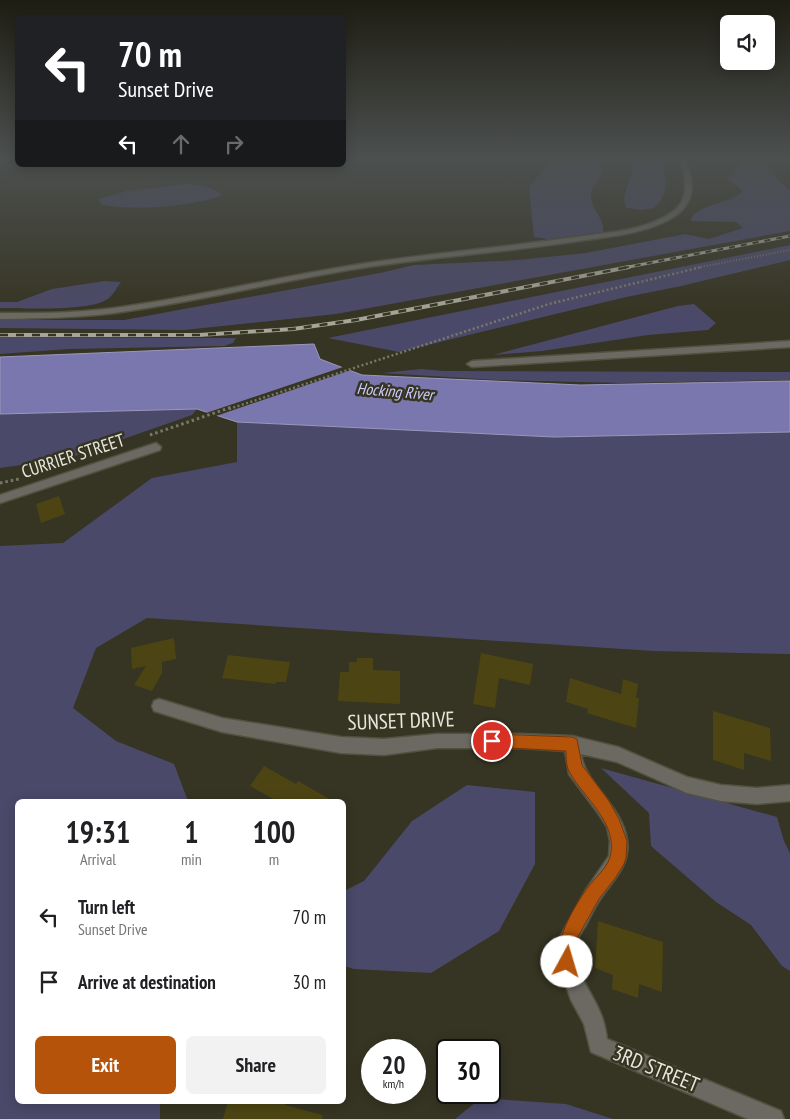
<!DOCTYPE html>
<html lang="en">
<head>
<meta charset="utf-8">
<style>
  :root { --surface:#fff; --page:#f2f2f2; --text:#202124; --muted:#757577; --accent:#b45309 }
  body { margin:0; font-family:"PT Sans Narrow",sans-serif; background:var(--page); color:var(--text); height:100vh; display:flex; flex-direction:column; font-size:19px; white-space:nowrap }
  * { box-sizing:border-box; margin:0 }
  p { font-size:16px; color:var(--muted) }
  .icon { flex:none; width:28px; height:28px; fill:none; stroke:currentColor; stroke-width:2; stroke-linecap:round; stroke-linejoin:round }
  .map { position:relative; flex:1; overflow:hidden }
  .side { position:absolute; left:15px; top:799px; width:331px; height:305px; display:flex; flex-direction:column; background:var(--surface); border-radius:8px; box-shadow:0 2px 12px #0003 }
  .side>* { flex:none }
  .top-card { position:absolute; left:15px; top:15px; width:331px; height:152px; border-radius:8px; box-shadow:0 2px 12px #0003; background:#202124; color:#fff; overflow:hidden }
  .controls { position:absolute; left:720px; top:15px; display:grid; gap:10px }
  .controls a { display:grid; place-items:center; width:55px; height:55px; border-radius:8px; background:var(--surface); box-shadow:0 2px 12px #0003; font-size:25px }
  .speed { position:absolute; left:361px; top:1039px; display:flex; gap:10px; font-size:25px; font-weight:700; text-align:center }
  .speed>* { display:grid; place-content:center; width:65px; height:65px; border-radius:50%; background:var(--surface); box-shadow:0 2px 12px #0003; line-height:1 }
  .speed small { font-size:12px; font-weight:400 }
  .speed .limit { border:2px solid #111; border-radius:8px; background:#fff; color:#111 }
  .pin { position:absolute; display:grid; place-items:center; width:42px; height:42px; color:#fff; margin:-21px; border:2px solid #fff; border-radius:50%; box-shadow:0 1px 5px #0007 }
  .me { position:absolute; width:55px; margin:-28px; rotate:6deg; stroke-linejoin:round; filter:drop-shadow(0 0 4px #0008) }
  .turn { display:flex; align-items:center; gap:18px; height:105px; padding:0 20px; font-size:22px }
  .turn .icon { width:65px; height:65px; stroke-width:2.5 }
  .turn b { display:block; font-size:35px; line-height:42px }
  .lanes { display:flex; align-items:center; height:48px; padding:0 20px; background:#0003; justify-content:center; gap:25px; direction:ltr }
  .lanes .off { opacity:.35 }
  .eta { display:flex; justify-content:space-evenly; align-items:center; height:85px; text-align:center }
  .eta b { font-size:30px; font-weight:700; line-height:35px }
  .action { display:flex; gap:10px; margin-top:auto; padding:10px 20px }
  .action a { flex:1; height:58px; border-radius:8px; background:var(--accent); color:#fff; font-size:20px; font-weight:700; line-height:58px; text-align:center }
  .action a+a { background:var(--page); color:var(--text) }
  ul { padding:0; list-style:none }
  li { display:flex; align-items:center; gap:15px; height:65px; padding:0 20px }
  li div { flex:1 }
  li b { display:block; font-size:19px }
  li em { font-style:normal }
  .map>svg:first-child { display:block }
  .green { fill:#4b4969 }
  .water { fill:#7a76ae; stroke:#9b98bc }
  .pier { fill:#363422 }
  .building { fill:#4c4513 }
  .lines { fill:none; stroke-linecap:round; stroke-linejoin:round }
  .minor-casing { stroke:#525140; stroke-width:3 }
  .path-far2 { stroke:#7a7969; stroke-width:2; stroke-dasharray:1 2; stroke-linecap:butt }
  .path-far1 { stroke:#7a7969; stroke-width:2.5; stroke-dasharray:2 2.5; stroke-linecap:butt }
  .path { stroke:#7a7969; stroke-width:3; stroke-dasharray:2.5 3; stroke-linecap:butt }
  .minor { fill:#6b6961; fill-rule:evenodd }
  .rail-far1-casing { stroke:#a6a597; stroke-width:3 }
  .rail-casing { stroke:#a6a597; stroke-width:4 }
  .rail-far1 { stroke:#363422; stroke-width:2; stroke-dasharray:6; stroke-linecap:butt }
  .rail { stroke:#363422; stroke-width:2.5; stroke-dasharray:8; stroke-linecap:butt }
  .route { fill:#b45309; stroke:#753606 }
  .labels { text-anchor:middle; stroke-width:5; stroke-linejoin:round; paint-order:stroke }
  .far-water-label { font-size:16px; font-style:italic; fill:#ceccfe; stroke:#363422 }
  .street-label { font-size:18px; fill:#e8e7dc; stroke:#363422 }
  .near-street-label { font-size:21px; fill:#e8e7dc; stroke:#363422 }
</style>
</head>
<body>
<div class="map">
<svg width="790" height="1119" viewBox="0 0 790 1119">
  <rect width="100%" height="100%" fill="#363422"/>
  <path class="green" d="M551 159H597L601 170 604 171C600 178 593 185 591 193 588 207 605 217 603 232L548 239 534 237 529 188Z
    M632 159H657C669 174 669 195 654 208L642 210 627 208C617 193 637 178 632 159Z
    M745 159C774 159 769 176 790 190V231L336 314 184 330 0 328V320H124L380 273 414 265 518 260 586 253 685 234 709 239 743 228 736 222 690 221C700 201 729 206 743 191L726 178 742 164Z
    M186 184C199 185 212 186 222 195 197 206 127 212 101 204L98 199 127 191Z
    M790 245V260L681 286 626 297 399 352 328 338Z
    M105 281 121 282C117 287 114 294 109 298 93 312 23 308 0 308V302H17L52 289Z
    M694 304 716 323 708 330 648 335 542 351 493 355 678 306Z
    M0 337H1L236 338 233 343 224 346 69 349 0 354Z
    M421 369 444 371 790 372V380L621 383 496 380 382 373Z
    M197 409 192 415 69 458 0 468V414Z
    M237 422 554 437 790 432V654L653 651 147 618 96 648 73 708 116 741 174 764 188 801H18V1101H160V1119H0V546L63 543 152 478 237 462Z
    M601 768 777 817 784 841 790 853V971L782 966 751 925 716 902 651 846 649 813Z
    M467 785 535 792V864L499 931 431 973 354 969 344 966V891L364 881 412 821Z
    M481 1098 566 1104 613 1119H455Z"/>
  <path class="water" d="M314 344 320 359 362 375 580 385 790 381V432L554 437 237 422 197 409 0 414V357Z"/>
  <path class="pier" d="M346 366 354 369 213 417 203 414Z"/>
  <path class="building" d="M59 496 65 514 41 523 36 504Z
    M174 638 176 659 162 662V673L152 691 134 685 146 666 132 669 131 648Z
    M481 653 533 664 530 685 499 678 495 708 473 704Z
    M228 655 290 662 286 682H276L275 684 222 678Z
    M357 658H373V670L400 671V704L338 701 340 672H349V662H357Z
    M570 678 621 694 623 679 638 684 636 698H639L636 728 587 713 588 709 566 702Z
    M713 711 770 728 771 761 744 753V770L713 760Z
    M264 766 296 784 298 781 333 801H277L250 786Z
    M598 921 663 942 662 992 639 984 638 998 612 989 613 975 595 968Z
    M228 1101H286L285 1105 322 1115V1119H223Z"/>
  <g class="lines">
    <defs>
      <path id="minor" d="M680 159H686C693 181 697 201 675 216 649 233 615 236 585 240 515 251 444 256 374 266 292 278 211 299 128 311 86 318 43 318 0 319V313C43 313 86 313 128 306 211 294 291 274 374 262 444 252 514 246 584 236 613 232 645 230 671 213 691 199 686 180 680 159Z
        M786 159H790V161L787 160Z
        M790 341V347L472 367 467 364 472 361Z
        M156 443 161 447 160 450 0 503V495Z
        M159 699 222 718 341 737 384 739 437 734H521L572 736 618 747 687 777 721 785 757 788 790 785V801L757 804 721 801 687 793 617 762 581 754C585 784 622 805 627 840 631 866 611 882 599 901 594 909 590 917 586 925 583 930 578 936 577 942 570 972 595 993 603 1020 605 1026 606 1032 607 1039L781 1111 784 1119H748L591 1052 584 1024 571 1000 558 962 559 939 587 888 609 856 610 841 607 827 598 813 569 774 565 751 521 748H437L384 755 341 753 222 732 154 711 152 706 154 701Z"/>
    </defs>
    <use href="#minor" class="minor-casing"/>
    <path class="path-far2" d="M695 268 790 250"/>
    <path class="path-far1" d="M229 409 549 304 702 267"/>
    <path class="path" d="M150 435 232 407
      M0 483 19 479"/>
    <use href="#minor" class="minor"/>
    <defs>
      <path id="rail-far1" d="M623 268 790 236"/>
      <path id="rail" d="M0 335H199L293 329 356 320 629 267"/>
    </defs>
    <use href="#rail-far1" class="rail-far1-casing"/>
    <use href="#rail" class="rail-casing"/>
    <use href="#rail-far1" class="rail-far1"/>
    <use href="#rail" class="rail"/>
  </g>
  <linearGradient id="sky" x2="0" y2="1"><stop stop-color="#1e1d13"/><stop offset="0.5" stop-color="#4c504f"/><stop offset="1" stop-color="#4c504f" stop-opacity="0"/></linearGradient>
  <rect width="790" height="316" fill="url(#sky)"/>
  <path class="route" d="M492 734 572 737 577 739 582 765 609 801 619 819 627 841 626 858 624 864 616 877 599 899 576 940 575 962 573 968 567 970 561 968C551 944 574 907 588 887 595 878 607 868 610 857 619 824 584 798 570 773 566 767 566 758 566 751L492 747 487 745 485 741 487 736Z"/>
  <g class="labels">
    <g class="far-water-label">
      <text transform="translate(395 391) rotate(5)" y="6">Hocking River</text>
    </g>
    <g class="street-label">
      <text transform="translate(73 456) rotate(-18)" y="6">CURRIER STREET</text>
    </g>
    <g class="near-street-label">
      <text transform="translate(401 721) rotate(-2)" y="7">SUNSET DRIVE</text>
      <text transform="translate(656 1069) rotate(22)" y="7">3RD STREET</text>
    </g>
  </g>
</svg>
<div class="controls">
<a><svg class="icon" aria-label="sound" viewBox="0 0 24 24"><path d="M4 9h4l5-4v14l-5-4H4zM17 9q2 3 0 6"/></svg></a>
</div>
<div class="speed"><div>20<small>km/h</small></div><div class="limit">30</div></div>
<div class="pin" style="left:492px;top:741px;background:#d93025"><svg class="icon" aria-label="arrive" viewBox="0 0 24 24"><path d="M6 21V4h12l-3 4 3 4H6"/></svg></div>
<svg class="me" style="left:567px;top:962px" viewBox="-20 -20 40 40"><circle r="19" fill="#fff"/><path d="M0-13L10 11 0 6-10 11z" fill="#b45309"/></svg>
<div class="top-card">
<div class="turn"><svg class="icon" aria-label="left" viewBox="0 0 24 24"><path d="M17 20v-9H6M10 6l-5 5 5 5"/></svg><div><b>70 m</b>Sunset Drive</div></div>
<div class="lanes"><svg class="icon" aria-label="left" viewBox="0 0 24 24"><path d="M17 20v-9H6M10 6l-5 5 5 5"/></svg><svg class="icon off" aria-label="ahead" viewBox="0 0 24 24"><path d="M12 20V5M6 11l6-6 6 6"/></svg><svg class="icon off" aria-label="right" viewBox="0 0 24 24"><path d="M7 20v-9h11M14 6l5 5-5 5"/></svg></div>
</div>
<section class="side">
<div class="eta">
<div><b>19:31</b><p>Arrival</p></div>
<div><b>1</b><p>min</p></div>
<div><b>100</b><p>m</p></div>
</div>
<ul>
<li><svg class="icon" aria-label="left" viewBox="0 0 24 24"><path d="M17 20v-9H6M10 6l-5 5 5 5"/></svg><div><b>Turn left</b><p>Sunset Drive</p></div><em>70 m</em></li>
<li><svg class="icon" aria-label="arrive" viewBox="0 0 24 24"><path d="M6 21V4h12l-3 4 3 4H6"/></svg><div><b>Arrive at destination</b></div><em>30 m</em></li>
</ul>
<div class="action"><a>Exit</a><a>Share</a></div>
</section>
</div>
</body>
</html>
